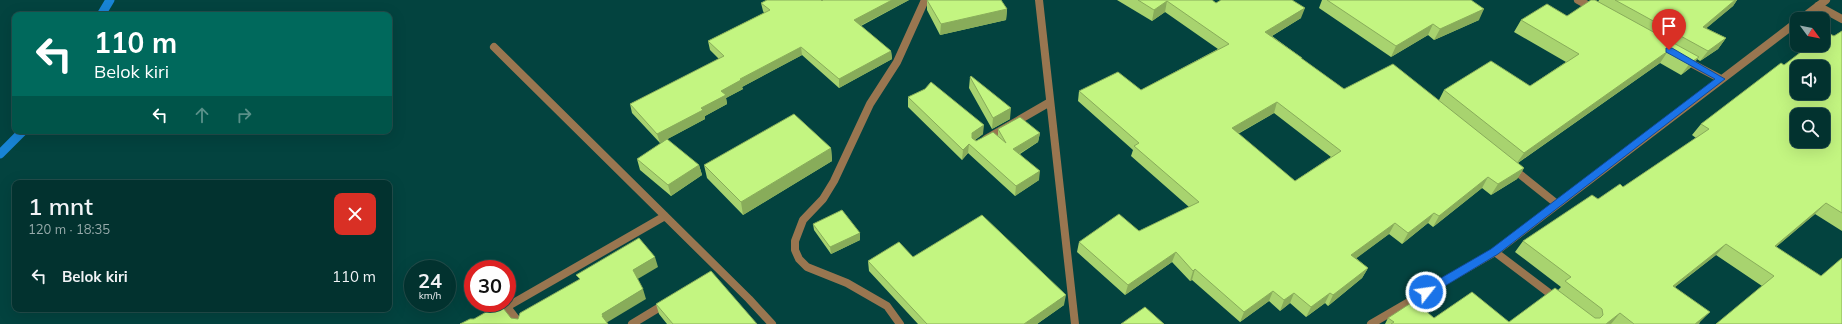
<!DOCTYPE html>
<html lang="id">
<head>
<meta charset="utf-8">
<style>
  :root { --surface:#02322f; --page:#0c3a37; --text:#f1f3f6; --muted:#96aaaa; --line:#234d4b }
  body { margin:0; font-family:Mulish,sans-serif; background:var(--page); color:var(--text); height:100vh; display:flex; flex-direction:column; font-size:15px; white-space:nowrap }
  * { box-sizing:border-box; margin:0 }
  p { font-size:13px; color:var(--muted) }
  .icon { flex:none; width:22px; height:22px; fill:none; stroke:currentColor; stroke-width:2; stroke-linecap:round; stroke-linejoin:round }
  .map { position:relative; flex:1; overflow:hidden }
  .details { position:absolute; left:12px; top:180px; width:380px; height:132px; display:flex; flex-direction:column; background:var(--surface); border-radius:8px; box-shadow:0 4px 16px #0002,0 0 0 1px var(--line) }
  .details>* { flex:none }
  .top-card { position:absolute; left:12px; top:12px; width:380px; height:122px; border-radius:8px; box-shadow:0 4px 16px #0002,0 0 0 1px var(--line); background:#00695c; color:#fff; overflow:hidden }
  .needle { width:26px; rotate:122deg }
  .tools { position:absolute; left:1790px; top:12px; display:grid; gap:8px }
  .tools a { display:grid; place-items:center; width:40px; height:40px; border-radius:8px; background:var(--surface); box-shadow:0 4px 16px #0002,0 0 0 1px var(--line); font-size:20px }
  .speed { position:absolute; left:404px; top:260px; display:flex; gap:8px; font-size:20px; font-weight:700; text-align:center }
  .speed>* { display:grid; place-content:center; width:52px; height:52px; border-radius:50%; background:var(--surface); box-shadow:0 4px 16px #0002,0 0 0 1px var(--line); line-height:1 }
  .speed small { font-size:10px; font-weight:400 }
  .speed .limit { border:6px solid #d22; background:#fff; color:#111 }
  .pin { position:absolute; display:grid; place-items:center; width:34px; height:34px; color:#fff; margin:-41px -17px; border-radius:50% 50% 50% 0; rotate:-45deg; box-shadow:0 0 4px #0007 }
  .pin .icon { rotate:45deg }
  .me { position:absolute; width:44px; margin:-22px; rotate:60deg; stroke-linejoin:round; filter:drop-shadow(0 0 3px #0008) }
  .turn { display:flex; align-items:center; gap:14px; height:84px; padding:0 16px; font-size:18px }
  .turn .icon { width:52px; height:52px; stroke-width:2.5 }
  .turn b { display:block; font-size:28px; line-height:34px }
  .lanes { display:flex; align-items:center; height:38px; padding:0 16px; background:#0003; justify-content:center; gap:20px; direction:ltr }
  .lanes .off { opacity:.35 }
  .round { display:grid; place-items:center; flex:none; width:42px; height:42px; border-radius:8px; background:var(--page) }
  .overview { display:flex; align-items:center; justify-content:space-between; height:68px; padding:0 16px }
  h1 { font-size:24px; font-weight:600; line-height:30px }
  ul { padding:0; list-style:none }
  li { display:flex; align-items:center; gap:12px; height:56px; padding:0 16px }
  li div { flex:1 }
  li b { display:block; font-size:15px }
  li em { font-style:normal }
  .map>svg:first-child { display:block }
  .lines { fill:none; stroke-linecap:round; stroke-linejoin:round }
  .stream { stroke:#1884d5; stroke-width:9 }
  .lane { stroke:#997650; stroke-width:8 }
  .street { stroke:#997650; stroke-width:8 }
  .wall { fill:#a8d36f; fill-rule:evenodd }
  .shaded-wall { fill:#88ac5a }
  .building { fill:#c3f581; stroke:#88ac5a; fill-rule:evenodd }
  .route { fill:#1a73e8; stroke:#114b97 }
</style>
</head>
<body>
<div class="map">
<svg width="1842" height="324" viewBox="0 0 1842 324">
  <rect width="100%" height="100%" fill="#03433f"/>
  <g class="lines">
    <path class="stream" d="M101 15 110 0
      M0 154 23 131"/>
    <path class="lane" d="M1818 6 1842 19"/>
    <path class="street" d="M1039 0 1075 324
      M1578 0 1595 9
      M1801 19 1826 0
      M494 47 749 299 772 324
      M1685 60 1721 79
      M986 139 1050 102
      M1512 168 1557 204
      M1495 252 1557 299
      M507 307 520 324
      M477 324 665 216
      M632 324 665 304
      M900 324 887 306 847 283 807 267 799 259 795 250V241L803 220 823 199 834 181 870 104 897 62 925 0
      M1371 324 1495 252 1797 22"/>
  </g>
  <path class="wall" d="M823 0H909L861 26 891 51 892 59 839 88 802 55 742 87 743 89 726 98 727 104 705 116V119L660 143 632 113 630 104 719 59 710 50 708 41 764 13 763 11 761 3 822 1Z
    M927 0H1001L1007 9 1006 20 940 35 927 10Z
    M1117 0H1212L1216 3 1301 18 1272 36 1302 58V59L1344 89 1439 100 1444 90 1530 86 1566 62 1514 32 1521 20 1567 16 1598 2 1599 0H1737L1733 6 1706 28 1726 38 1718 49 1700 61 1697 59 1690 68 1681 75 1660 63 1518 163 1524 168 1517 179 1491 195 1482 188 1433 227 1428 223 1402 244 1389 234 1356 258 1368 268 1362 278 1328 306 1325 303 1306 317 1290 303 1280 311 1269 301 1240 322 1192 280 1190 281 1172 262 1125 295 1077 252 1079 242 1139 231 1189 207 1131 156 1133 150 1078 101 1079 91 1141 90 1218 49 1165 12 1152 21ZM1274 113 1331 157 1295 181 1238 134Z
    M1322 0H1471L1479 20 1434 40 1428 35 1391 57 1319 8Z
    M1842 31V231L1815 214 1776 247 1842 324 1762 286 1716 255 1675 287 1700 323 1698 324H1385L1388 318H1434L1509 322 1558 290 1561 287 1515 252 1523 241 1598 199 1623 187 1696 138 1692 135 1701 124 1784 65 1834 36Z
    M970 77 1010 119 992 129 969 88Z
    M908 97 983 134 975 140 976 141 998 136V129L1040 133 1038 142 1020 154 1039 180 1015 196 968 153 962 160 908 107Z
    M831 148 832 161 743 215 707 178 704 165Z
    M637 159 699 165 702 175 671 196 640 170Z
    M813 224 860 240 831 254 814 230Z
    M913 257 1064 305 1037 324H918L869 271 868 261Z
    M656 304 757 324H667L659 314Z"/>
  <path class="shaded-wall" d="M892 0H909L854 29V20Z
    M1735 0H1737L1733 6 1696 37 1703 27Z
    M1167 1 1165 12 1152 21 1154 10Z
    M1305 8 1301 18 1262 42 1265 32Z
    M1007 9 1006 20 940 35 941 24Z
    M1484 9 1479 20 1434 40 1440 29Z
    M1433 24 1428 35 1391 57 1396 46Z
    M1726 38 1718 49 1700 61 1708 51Z
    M801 47 802 55 742 87 743 89 726 98 727 104 705 116V119L660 143 657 134 701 108 721 91 740 79Z
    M891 51 892 59 839 88V79Z
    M1668 51 1660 63 1516 164 1524 153Z
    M1699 57 1690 68 1681 75 1690 63Z
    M1277 102 1274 113 1228 139 1232 128Z
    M1011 108 1010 119 992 129 993 118Z
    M984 125 983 134 971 143 972 133Z
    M1040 133 1038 142 1012 158 1013 149Z
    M969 144 968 153 962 160 963 150Z
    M831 148 832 161 743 215 741 202Z
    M699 165 702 175 671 196 668 185Z
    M1524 168 1517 179 1491 195 1498 184Z
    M1040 171 1039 180 1015 196 1016 186Z
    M1488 177 1482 188 1433 227 1439 216Z
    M1826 203 1815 214 1764 257 1775 246Z
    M1434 213 1428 223 1402 244 1408 233Z
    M1395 223 1389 234 1346 266 1351 255Z
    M860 233V240L831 254 830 247Z
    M1726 244 1716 255 1663 296 1673 286Z
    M1176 252 1172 262 1125 295 1128 285Z
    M655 257 658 267 636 280 633 270Z
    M1368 268 1362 278 1328 306 1333 295Z
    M1195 269 1192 280 1190 281 1193 271Z
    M643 289 646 299 606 323 602 316V314Z
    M1273 291 1269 301 1240 322 1244 312Z
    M1294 293 1290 303 1280 311 1284 300Z
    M1330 293 1325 303 1306 317 1311 307Z
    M1066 295 1064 305 1037 324H1024Z
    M1710 312 1698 324H1695Z
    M1620 313 1611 324H1606Z"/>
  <path class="building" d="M767 0H821L822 1 823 0H892L854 20 891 51 839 79 801 47 740 79 741 80 721 91 726 95 701 108 703 110 657 134 630 104 724 56 708 41 770 10 761 3Z
    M927 0H1001L1007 9 941 24Z
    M1138 0H1212L1216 3 1221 0H1292L1305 8 1265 32 1302 58H1301L1344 89 1393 64 1524 168 1498 184 1488 177 1439 216 1434 213 1408 233 1395 223 1351 255 1368 268 1333 295 1330 293 1311 307 1294 293 1284 300 1273 291 1244 312 1195 269 1193 271 1176 252 1128 285 1079 242 1119 214 1139 231 1199 202 1134 146 1139 143 1079 91 1118 72 1141 90 1229 44 1167 1 1154 10ZM1277 102 1341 151 1295 181 1232 128Z
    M1327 0H1471L1484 9 1440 29 1433 24 1396 46Z
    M1591 0H1595L1699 57 1690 63 1668 51 1524 153 1444 90 1491 61 1530 86 1579 54 1521 20 1547 4 1567 16Z
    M1615 0H1735L1703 27 1726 38 1708 51Z
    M1842 31V213L1826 203 1775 246 1821 276 1842 258V324H1716L1774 276 1726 244 1673 286 1710 312 1695 324H1634L1620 313 1606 324H1391L1394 322 1388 318 1414 301 1434 318 1472 292 1509 322 1555 288 1595 318H1600L1603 315 1602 309 1565 281 1571 277 1523 241 1592 195 1598 199 1620 184 1623 187 1709 129 1701 124 1781 63 1784 65 1810 45H1823V35L1826 32 1834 36ZM1797 67H1823V93H1797ZM1797 115H1823V141H1797Z
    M971 76 1011 108 993 118 970 77Z
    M931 82 984 125 972 133V138L976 141 993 132 1006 143 998 129 1020 117 1040 133 1013 149 1040 171 1016 186 969 144 963 150 908 97 925 89Z
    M794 114 831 148 741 202 704 165Z
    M667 139 699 165 668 185 637 159Z
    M842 210 860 233 830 247 813 224Z
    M982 215 1066 295 1024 324H927L868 261 899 242 913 257Z
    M639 238 655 257 633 270 643 289 602 314 603 316H602L608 324H460L470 319H474L500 304 511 318 518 319 520 313 580 279 576 275Z
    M711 271 757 324H673L656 304Z
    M1145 307 1164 324H1121Z"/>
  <path class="route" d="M1666 48H1672L1725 79 1498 254 1430 295H1422L1421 292 1422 289 1491 249 1715 79 1666 52Z"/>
</svg>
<div class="tools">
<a><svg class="needle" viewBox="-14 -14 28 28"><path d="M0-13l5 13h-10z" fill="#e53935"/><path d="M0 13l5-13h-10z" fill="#96aaaa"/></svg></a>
<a><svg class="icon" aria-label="sound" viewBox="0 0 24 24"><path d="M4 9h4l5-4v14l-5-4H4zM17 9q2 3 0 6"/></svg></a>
<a><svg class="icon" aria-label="search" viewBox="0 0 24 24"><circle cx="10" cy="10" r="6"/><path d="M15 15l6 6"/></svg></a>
</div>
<div class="speed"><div>24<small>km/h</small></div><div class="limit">30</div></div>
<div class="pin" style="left:1669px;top:50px;background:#d93025"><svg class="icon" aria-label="arrive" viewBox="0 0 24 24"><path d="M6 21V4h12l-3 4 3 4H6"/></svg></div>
<svg class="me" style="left:1426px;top:292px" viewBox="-20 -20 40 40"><circle r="17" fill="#1a73e8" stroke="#fff" stroke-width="3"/><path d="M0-11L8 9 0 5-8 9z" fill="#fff"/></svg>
<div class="top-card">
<div class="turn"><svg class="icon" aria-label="left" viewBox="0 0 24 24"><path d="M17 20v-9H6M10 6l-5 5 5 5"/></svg><div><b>110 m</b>Belok kiri</div></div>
<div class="lanes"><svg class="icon" aria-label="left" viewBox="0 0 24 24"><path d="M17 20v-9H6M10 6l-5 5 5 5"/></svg><svg class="icon off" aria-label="ahead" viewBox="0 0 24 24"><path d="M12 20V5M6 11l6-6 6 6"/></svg><svg class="icon off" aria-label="right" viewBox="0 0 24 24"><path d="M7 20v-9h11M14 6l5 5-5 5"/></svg></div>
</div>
<section class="details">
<div class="overview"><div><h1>1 mnt</h1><p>120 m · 18:35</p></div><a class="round" style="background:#d93025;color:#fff"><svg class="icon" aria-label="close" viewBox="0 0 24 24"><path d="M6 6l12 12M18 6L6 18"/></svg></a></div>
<ul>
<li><svg class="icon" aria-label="left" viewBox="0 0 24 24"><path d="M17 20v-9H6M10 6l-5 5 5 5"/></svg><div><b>Belok kiri</b></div><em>110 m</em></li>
</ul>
</section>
</div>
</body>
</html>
